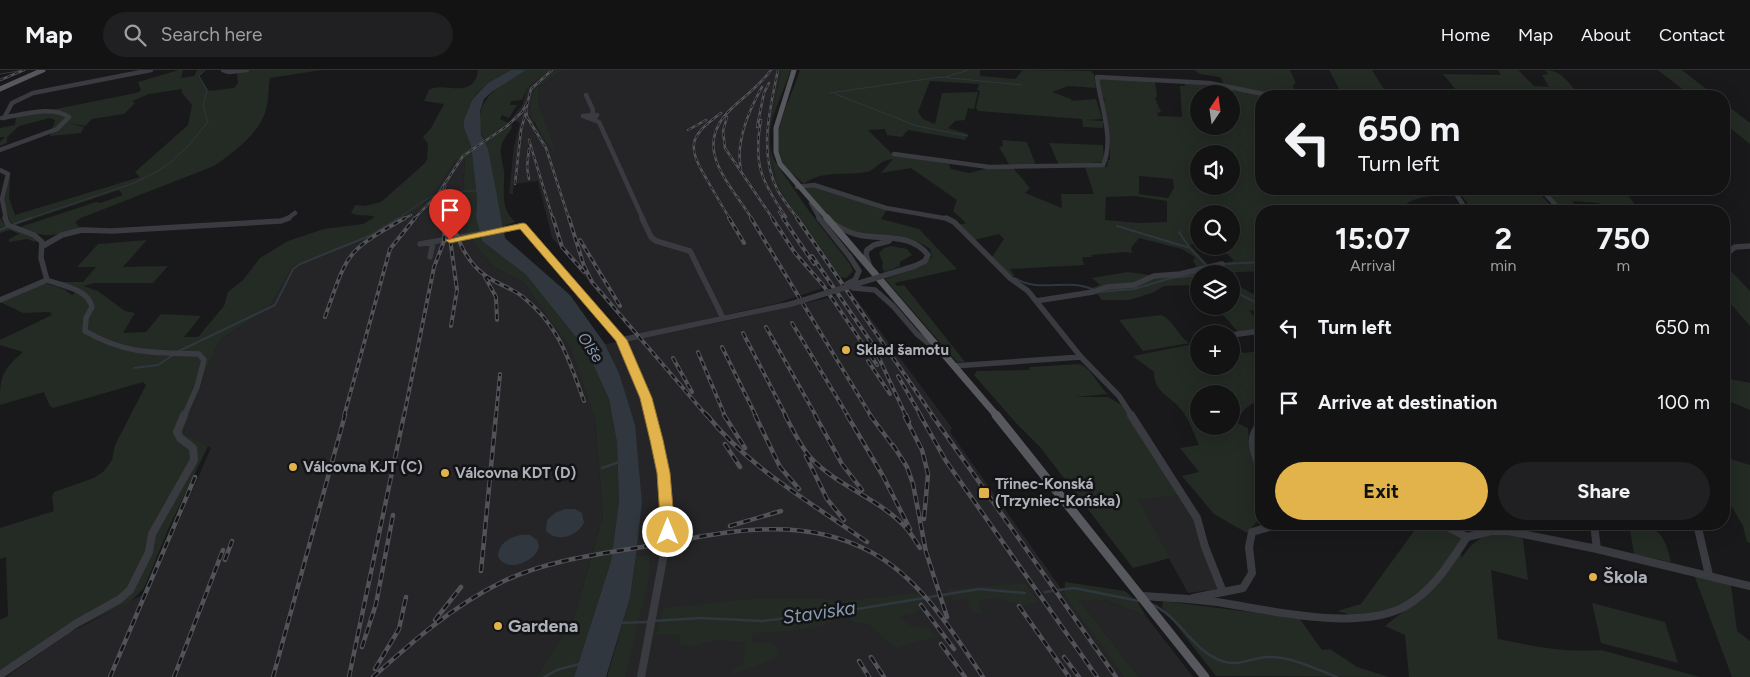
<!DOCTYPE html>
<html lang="en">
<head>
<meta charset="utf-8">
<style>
  :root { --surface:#131314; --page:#202022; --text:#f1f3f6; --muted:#9d9ea0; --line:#323234; --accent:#e2b34a }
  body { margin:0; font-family:Figtree,sans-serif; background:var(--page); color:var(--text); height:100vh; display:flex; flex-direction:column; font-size:19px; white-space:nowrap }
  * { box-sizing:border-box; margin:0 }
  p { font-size:16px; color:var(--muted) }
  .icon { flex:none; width:28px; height:28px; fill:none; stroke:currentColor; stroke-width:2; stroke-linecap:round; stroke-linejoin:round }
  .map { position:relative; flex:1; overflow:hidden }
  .details { position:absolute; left:1255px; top:135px; width:475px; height:325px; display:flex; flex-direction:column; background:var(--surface); border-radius:20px; box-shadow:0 5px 20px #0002,0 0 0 1px var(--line) }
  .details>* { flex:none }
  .hud { position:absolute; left:1255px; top:20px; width:475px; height:105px; border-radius:20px; box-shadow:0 5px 20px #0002,0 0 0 1px var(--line); background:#131314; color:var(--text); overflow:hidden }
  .needle { width:32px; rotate:13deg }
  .controls { position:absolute; left:1190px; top:15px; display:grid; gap:10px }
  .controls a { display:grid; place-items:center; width:50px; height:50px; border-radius:50%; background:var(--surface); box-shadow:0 5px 20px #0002,0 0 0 1px var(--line); font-size:25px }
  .pin { position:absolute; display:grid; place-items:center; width:42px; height:42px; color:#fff; margin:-51px -21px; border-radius:50% 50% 50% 0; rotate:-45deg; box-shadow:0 0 5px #0007 }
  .pin .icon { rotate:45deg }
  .me { position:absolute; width:55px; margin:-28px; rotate:0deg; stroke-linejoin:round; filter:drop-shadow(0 0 4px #0008) }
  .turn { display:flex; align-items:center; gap:18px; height:105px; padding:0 20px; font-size:22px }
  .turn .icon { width:65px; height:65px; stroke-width:2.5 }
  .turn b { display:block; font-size:35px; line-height:42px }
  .eta { display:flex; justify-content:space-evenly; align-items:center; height:85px; text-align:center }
  .eta b { font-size:30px; font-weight:700; line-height:35px }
  .primary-button { display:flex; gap:10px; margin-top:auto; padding:10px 20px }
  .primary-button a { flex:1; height:58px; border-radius:30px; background:var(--accent); color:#111; font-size:20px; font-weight:700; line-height:58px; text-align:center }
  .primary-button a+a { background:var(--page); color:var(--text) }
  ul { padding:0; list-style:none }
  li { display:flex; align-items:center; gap:15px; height:75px; padding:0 20px }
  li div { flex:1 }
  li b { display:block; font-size:19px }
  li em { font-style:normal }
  header { display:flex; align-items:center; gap:30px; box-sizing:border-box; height:70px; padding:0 25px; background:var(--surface); border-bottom:1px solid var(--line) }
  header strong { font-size:24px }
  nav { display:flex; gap:28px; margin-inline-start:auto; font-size:18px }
  .search { width:350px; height:45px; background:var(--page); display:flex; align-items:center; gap:12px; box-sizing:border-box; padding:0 18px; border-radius:28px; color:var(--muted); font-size:19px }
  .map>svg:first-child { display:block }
  .built { fill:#252528 }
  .green { fill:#232b24; fill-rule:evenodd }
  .water { fill:#30373e }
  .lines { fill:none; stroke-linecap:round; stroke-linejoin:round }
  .stream-far2 { stroke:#30373e; stroke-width:1 }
  .stream-far1 { stroke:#30373e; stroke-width:2 }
  .stream { stroke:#30373e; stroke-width:2.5 }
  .minor-far2 { stroke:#3a3b40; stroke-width:4.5 }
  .minor-far1 { stroke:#3a3b40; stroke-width:5.5 }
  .minor { stroke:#3a3b40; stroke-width:8 }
  .major-far2 { stroke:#57585e; stroke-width:5 }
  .major-far1 { stroke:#57585e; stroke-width:7 }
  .major { stroke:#57585e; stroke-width:9 }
  .rail-far2-casing { stroke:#525358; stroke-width:2.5 }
  .rail-far1-casing { stroke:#525358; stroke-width:4 }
  .rail-casing { stroke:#525358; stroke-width:4.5 }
  .rail-far2 { stroke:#141416; stroke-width:1; stroke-dasharray:4; stroke-linecap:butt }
  .rail-far1 { stroke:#141416; stroke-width:2; stroke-dasharray:5; stroke-linecap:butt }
  .rail { stroke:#141416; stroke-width:2.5; stroke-dasharray:7; stroke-linecap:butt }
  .minor-bridge { stroke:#3a3b40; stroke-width:5.5 }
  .route { fill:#e2b34a; stroke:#937430 }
  .poi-dot { fill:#e2b34a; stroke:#141416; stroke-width:2 }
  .labels { text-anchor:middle; stroke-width:5; stroke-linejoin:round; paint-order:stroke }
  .poi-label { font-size:15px; font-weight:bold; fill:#adb0b9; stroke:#141416; text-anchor:start }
  .water-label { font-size:16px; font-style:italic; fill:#879cb1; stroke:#141416 }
  .near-poi-label { font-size:18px; font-weight:bold; fill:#adb0b9; stroke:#141416; text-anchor:start }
  .near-water-label { font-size:19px; font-style:italic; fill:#879cb1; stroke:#141416 }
</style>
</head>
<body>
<header>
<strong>Map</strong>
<div class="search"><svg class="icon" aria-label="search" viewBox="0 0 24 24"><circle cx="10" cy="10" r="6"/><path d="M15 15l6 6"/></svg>Search here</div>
<nav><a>Home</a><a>Map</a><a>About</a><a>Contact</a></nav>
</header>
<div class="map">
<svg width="1750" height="607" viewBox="0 0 1750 607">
  <rect width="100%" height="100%" fill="#19191b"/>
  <path class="built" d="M550 0H555L541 11 533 23 534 54 557 88 538 31 539 17 563 0H781L770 62V84L775 105 789 133 840 207 952 358 950 362 1124 607H625L649 484 636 486 642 433 619 303 605 274 722 252 841 225 834 214 778 233 635 265 552 168 538 111 514 114 513 124H509L514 76 520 53 511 49 522 36 528 17Z
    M456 89H465L463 121 468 161 477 178 494 197 524 213 573 280 595 348 603 446 574 548 536 607H6L67 564 148 522 211 378 183 363 206 300 221 269 269 238 293 196 438 118Z
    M1180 425 1195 449 1218 519 1188 523 1137 430Z
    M1078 529 1105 530 1146 546 1193 607H1139Z"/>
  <path class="green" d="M179 0H183L181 8 194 6 197 0H204L199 7 209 21 234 18 238 13 237 3 250 0H322L270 8C268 19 269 32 265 43 257 65 233 83 214 96L81 148 75 152 80 158C57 166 42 169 20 157L96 132 100 133 123 125 119 120 15 155 10 152 4 134 8 108 10 107 9 128 15 145 140 107 135 102 188 55 192 35 182 23V19L149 24 132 31 135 33 124 44 92 49 85 56 69 53 84 57 81 63 50 66 55 50 50 48 19 56 7 67V73L0 76V72L5 67H0V58L15 55 16 47 136 23 141 21 138 12Z
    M478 0H511L488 13 477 23 472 30 464 50V58L471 76 477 128 476 148 482 171 526 205 587 281 609 329 617 373 619 431 611 491 574 607H536L574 548 603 446 595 348 572 280 524 213 494 197 477 178 468 161 463 121 465 89H456L438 118 417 139 367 166 293 196 269 238 221 269 206 300 183 363 208 376 169 457 144 518 130 532 40 575 0 602V550L8 546 6 487 0 489V458L54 441 52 427 54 422 94 408 104 401 112 390 115 375 146 315 143 312 53 338 50 336 44 322 0 335C0 307 1 301 23 282L0 275V270L52 245 50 242 23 243 0 232 45 213 64 219 72 225 76 222 59 212H83L96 197H77L98 174 147 170 123 197 168 196 153 213H94L83 216 98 221 125 241 135 243 123 263 146 262 161 244 201 246 184 267H198L224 236 228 222 243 210 260 188 288 171 324 159 363 154 375 147C369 144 359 147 351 143L355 135 364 136 381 132 423 95 427 90 428 74 423 67 431 58 444 34 424 31 429 20C442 10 474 32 478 0Z
    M526 0H550L528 17 522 30 511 31 510 35H517L509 48 502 45 500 49 509 53 484 70C468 33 498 15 526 0Z
    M555 0H563L539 17 538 31 558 90C537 57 510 30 555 0Z
    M781 0H791L771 51Z
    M800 0H980V6L1015 9 1023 0 1091 1 1094 5 1096 18 1068 16 1052 22 1071 29V31L1096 29 1102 49 1086 50 1103 51V58L1083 57 1082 49 978 41 976 38 980 21 977 20 979 14 930 11 918 42 923 49 935 54 942 23 978 22 974 39 968 38 965 50 955 51 948 58 968 64 965 70 908 60 902 67 887 65 885 59 868 60 893 85 949 94 951 99 969 103 985 99 1013 98 1030 118 1025 123 1062 138 1061 124H1094L1085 97H1107L1108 90H1110V72L1103 30 1106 29 1103 28 1099 8 1155 10 1157 27 1155 28 1161 42 1157 43 1158 46 1182 47 1180 16H1185V12L1272 26H1261V119H1450L1455 126C1436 126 1416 124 1401 138L1402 141H1261V201L1199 204V218L1196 215 1164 216 1152 223 1129 230H1102L1092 218 1100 215 1092 208 1128 202 1163 207 1197 198 1193 191 1195 187 1182 179 1139 168 1131 178 1132 183 1126 182 1091 185 1092 187H1082L1084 195 1010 199 1015 206H1009L992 187 1004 169 999 164 974 170 959 155 966 153 953 141 957 130 911 98 881 103 893 89C876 91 876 101 866 102 846 106 820 100 804 114 795 106 783 97 778 85 770 65 794 21 800 0ZM1199 24H1231V56H1199ZM1199 84H1231V116H1199ZM1139 106 1173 109 1174 118 1168 128 1139 124ZM1134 126 1167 131V152L1138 153 1105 150 1106 127ZM1199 144H1231L1230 176 1233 180 1224 181 1234 191 1208 195 1190 175 1195 173 1192 165 1199 164Z
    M1194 0H1290L1296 13 1293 15 1295 26H1276L1224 14 1220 7 1200 4Z
    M1329 0H1372L1388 26H1343Z
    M1498 0H1518L1534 16 1549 17 1542 5 1548 4 1545 0C1563 0 1569 15 1581 26H1461L1443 4 1501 5Z
    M1658 0H1682L1715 26H1691Z
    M1724 33 1750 53V74L1724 53Z
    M511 54 512 58C508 64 502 70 501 78 500 85 503 94 504 101 505 120 499 137 515 152L503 156 485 73Z
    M1002 70 1027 72 1036 96H1010L999 77 1003 76Z
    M1049 73 1103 75 1104 92 1059 95Z
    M770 77 774 90 809 141 850 194 853 201 846 208 840 207C814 169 772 126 770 77Z
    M810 116 887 140 881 149 919 159 957 199 895 213 897 216 904 215 965 292H957L885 209 922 196 932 187 930 179C909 162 879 169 854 162 834 157 818 134 805 119Z
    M1457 119H1536L1555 141H1473Z
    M1543 119H1623L1640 141H1607L1599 133 1572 131 1580 141 1561 140Z
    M0 148 6 156 31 165 38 170 35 172 27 169 9 172V169L19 164 10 160 0 163Z
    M891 176 907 179 912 185 900 192V196L885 202 882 198 883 193 879 183 884 178Z
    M1729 188 1727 191 1728 198 1750 221V256L1724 226V192Z
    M1231 211 1251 223 1261 226V243L1249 240 1261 256V260L1239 263 1215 236H1231Z
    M1161 245C1174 250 1178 267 1190 273L1143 281 1119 250Z
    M1231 268 1243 283 1261 281V314L1259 315H1261V328L1246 338 1235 352 1248 358 1249 373 1261 421V443L1259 449 1247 463 1214 444 1182 406 1199 402 1180 378 1199 375C1194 364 1190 352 1183 342 1173 327 1154 324 1154 302L1133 286 1199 273V296H1231ZM1199 324H1231V356H1199Z
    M1079 294C1092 298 1097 315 1108 324L1075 327H1108L1123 336 1180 425 1138 430 1170 488 1133 498 1040 377 1016 353 974 305 977 301 1029 300 1030 297Z
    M1724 308 1750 313V340L1724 329Z
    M1724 387 1750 395V473L1747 472 1743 456 1724 423Z
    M1413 454 1445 458 1462 467 1459 475 1462 488C1474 466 1499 455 1523 469L1528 510 1491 500 1498 569C1532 576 1566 583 1601 580L1700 607H1409L1405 565 1385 556 1404 541 1352 545 1337 541 1361 534 1414 461Z
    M1629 454C1658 454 1665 465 1671 492L1634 484Z
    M649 484V508L625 607H607L630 528 636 486Z
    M1694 505 1731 515 1737 561 1750 571V607H1732Z
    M1065 512 1125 521 1138 533 1146 546 1105 530H1079L1139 607H1124L1064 524Z
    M1022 513 1026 515 1038 531 1024 536 995 528 978 531 983 543H972L968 529 953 530 946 520Z
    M908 524H919L924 534 915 543 899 546 909 555 929 558 938 568 917 571 896 578 867 553H857L846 547 845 531Z
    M751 529H822L833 531 834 550C811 562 780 561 754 563L751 570 757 573H773L780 581 774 589 731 605 733 600 744 593 745 572 716 570 697 576H681L679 565H656L664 538Z
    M1163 531 1299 548 1322 580 1330 579 1357 597 1389 607 1216 606 1162 537Z
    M1592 533 1665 552 1678 593 1601 573Z"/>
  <path class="water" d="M511 0H526L493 21 484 29 480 41 481 64 488 79 505 168 570 225 605 274 619 303 635 355 642 433 636 486 630 528 606 607H574L611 491 619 431 617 373 609 329 587 281 526 205 482 171 476 148 477 128 471 76 464 58V50L472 30 477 24 488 13Z
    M565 439H575L582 443 584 453C577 466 557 473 546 461L547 450 555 443Z
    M520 465H530L537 470 539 477C535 492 506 504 498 486 499 473 509 468 520 465Z"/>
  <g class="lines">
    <path class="stream-far2" d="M0 4 25 0
      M946 7 968 0
      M830 23 940 7 1021 15
      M835 24 917 56 968 66
      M28 149 134 113 156 102 170 93 188 76 208 52 203 36 207 20 199 6 205 0
      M398 149C432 124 435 121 478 121"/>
    <path class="stream-far1" d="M14 154 31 148
      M1117 156 1190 178 1206 195
      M0 160 7 157
      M1179 162 1189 177
      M1224 194 1261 192
      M1209 199 1213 203 1210 204
      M1015 208C1040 224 1068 207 1094 220
      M1231 220 1261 235
      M1098 222 1134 219 1171 208 1199 205
      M177 282 275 235 293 199 300 194 369 166 399 148
      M134 298 158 295 173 285"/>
    <path class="stream" d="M602 398 619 392
      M1045 522 1074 518 1139 531
      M1151 534C1180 546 1192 581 1222 591 1237 597 1252 588 1267 587 1291 586 1315 599 1337 607
      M653 551 701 548 762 551 839 542 979 519 1025 523
      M620 553 648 552
      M544 607 557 600 579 594"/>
    <path class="minor-far2" d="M223 0 229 2 247 0
      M586 25 593 40 592 44
      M4 48 12 33 33 23 151 0
      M594 49 597 45 583 46 599 52 643 149
      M0 80 57 59 69 47C51 35 22 45 2 48
      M894 84 989 97 1103 95C1115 69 1100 34 1097 7L1209 13 1274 26
      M0 100 8 104 2 129 6 149
      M797 117 814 115 886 138 949 149
      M1453 119 1467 141
      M1541 119 1561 141
      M811 133 820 149
      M287 149 295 143"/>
    <path class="minor-far1" d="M5 148 8 155 34 165 42 172 41 188 47 210C63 216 88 219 92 237L86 248 85 261C124 284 155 283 199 284L204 290 197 317 184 346
      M642 148 651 167 656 171 690 181 723 248
      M819 148 850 187
      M946 148 954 152 1010 208 1028 221 1081 287 1119 326 1132 346
      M834 154C842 159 850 163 859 165 883 170 911 163 928 185L925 191 915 196
      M420 174 523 156 621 270 646 328 650 346
      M43 176 62 165 82 160 112 161 281 151 289 148
      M1724 186 1735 177 1750 176
      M430 187 433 173
      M870 197 866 185 867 180 874 175 889 171
      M0 230 47 210
      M1036 231 1093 222 1107 217 1134 215 1154 206 1180 204 1222 194
      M893 236 917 264 942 284
      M1231 265 1261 261
      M621 270 791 234
      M1196 270H1199
      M954 296 1081 287"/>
    <path class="minor" d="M1131 345 1197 448 1205 477 1223 522
      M1261 354C1245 369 1256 384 1261 402
      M1442 454 1467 467
      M1594 454 1597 479
      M1697 454 1709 505
      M1143 526C1170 528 1197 529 1223 533 1273 541 1357 561 1404 537 1433 521 1449 494 1467 467L1491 461H1508L1597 479 1750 516
      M1193 528 1243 518 1252 503 1249 477 1252 462 1280 454
      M0 605 77 553 120 529 130 520 149 482 152 464 194 390 193 378 180 368 177 362 184 345
      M641 607 668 462 664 403 650 345"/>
    <path class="major-far2" d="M794 0 776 58V82L780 94 828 149
      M0 19 43 0"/>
    <path class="major-far1" d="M827 148 997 346"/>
    <path class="major" d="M996 345 1205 607"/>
    <defs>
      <path id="rail-far2" d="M552 0 531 19 526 39 527 47 546 78 569 149
        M778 0C770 38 758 84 778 121 784 131 791 140 798 149
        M0 10 24 0
        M721 43C690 66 686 75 706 108 714 122 722 136 730 149
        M727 47 723 61 725 78 773 149
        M761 50C753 94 761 111 786 147
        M757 57 764 23 769 13
        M688 60 706 50
        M529 70 553 149
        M529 79 527 97 529 109
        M741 100C735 72 748 42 762 17
        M515 114 521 60 526 42
        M445 115 444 133 450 149
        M779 142 784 149
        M403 149 411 145
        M414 149 438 124 463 86 507 56 522 42 527 33
        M752 149C729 112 690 77 732 38 746 25 760 15 771 0"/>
      <path id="rail-far1" d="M450 148C458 170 466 192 486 206 497 214 512 218 523 227 560 257 568 288 584 331
        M553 148 562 177 584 202
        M569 148 584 196 592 212 707 346
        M729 148 744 173
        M751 148 871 346
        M772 148 795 183 823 215 877 295
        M783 148 814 194
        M797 148 933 346
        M449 161 457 220 451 256
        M580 170 620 236
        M812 186 873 275 906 346
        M485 207 496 227 497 250
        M325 247C348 183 344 182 405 148
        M792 253 848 346
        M766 257 816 346
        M743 263 786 346
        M722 277 756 346
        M698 282 725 346
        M673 288 692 322
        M868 291 890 324
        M898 306 921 346
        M704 342 708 346
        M344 346 390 179 415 148
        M404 346 434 197 444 171 445 150
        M496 346 500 304"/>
      <path id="rail" d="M707 345C750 399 812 433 867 472
        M724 345 745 378
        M755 345 780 397 799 419
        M785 345C793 360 800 376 811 388 838 417 881 429 907 459 912 465 916 472 920 478
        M815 345 842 394 862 420
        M847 345 883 406 910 459
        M870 345 896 380
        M906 345 909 352
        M920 345 946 391 1097 607
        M932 345 1116 607
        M905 347 922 380 928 404 924 449
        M725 374 740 397
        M893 375 907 397 913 414 926 482 947 547
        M806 386 827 429 844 450
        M730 456 781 441
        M225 490 232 471
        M481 501 496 345
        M921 535 954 579
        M1019 536 1069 607
        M435 550 461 517
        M941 574 965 607
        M362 577 376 534 393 445
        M871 587 884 607
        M1064 587 1079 607
        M859 591 869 607
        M375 599 399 559 406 527
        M110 607 195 407
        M174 607 223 480
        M273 607 345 345
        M349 607 404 345
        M373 607C412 572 453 536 500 513 544 491 594 485 642 477 719 464 797 442 871 482 921 509 952 561 983 607"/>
    </defs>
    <use href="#rail-far2" class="rail-far2-casing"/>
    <use href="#rail-far1" class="rail-far1-casing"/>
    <use href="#rail" class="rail-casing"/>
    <use href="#rail-far2" class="rail-far2"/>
    <use href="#rail-far1" class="rail-far1"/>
    <use href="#rail" class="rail"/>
    <path class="minor-bridge" d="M847 214 855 210 859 201 850 187
      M853 218 875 220 893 236
      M791 234 915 196"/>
  </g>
  <path class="route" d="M523 153 526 154 627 270 652 328 663 370 670 403 675 462 673 465 668 467 661 462 657 403 650 370 640 328 616 271 520 159 450 173 445 170Z"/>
  <g class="poi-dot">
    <circle cx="846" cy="280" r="5"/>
    <circle cx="293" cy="397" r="5"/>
    <circle cx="445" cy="403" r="5"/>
    <rect x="978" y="417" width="12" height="12" rx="2.5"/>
    <circle cx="1593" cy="507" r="5"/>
    <circle cx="498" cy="556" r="5"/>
  </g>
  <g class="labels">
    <g class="poi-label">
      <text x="856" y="285">Sklad šamotu</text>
      <text x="303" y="402">Válcovna KJT (C)</text>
      <text x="455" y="408">Válcovna KDT (D)</text>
      <text x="995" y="419">Třinec-Konská<tspan x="995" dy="17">(Trzyniec-Końska)</tspan></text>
    </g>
    <g class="water-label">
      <text transform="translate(591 277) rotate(56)" y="6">Olše</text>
    </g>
    <g class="near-poi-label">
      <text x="1603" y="513">Škola</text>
      <text x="508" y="562">Gardena</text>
    </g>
    <g class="near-water-label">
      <text transform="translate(819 542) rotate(-8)" y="7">Staviska</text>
    </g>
  </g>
</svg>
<div class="controls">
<a><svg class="needle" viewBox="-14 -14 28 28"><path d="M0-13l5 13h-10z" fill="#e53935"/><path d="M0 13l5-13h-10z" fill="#9d9ea0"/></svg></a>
<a><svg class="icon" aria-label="sound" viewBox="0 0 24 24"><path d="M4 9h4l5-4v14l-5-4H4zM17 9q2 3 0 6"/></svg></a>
<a><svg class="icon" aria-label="search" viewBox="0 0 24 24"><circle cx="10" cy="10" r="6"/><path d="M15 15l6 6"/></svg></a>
<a><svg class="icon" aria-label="layers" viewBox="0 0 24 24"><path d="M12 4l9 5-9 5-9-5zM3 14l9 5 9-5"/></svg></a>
<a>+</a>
<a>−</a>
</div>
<div class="pin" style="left:450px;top:170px;background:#d93025"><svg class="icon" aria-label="arrive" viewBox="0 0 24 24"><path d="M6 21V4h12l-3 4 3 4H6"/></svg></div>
<svg class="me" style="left:668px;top:462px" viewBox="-20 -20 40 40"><circle r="17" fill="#e2b34a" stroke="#fff" stroke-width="3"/><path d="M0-11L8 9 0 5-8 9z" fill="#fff"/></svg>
<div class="hud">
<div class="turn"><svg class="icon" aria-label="left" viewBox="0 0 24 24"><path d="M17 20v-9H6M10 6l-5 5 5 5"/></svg><div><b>650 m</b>Turn left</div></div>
</div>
<section class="details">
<div class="eta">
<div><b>15:07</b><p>Arrival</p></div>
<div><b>2</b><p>min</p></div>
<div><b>750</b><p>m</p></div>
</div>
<ul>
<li><svg class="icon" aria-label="left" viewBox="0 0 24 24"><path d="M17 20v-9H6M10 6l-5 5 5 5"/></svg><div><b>Turn left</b></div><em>650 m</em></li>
<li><svg class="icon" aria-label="arrive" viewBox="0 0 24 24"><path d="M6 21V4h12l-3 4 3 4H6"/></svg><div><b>Arrive at destination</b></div><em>100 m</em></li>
</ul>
<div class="primary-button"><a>Exit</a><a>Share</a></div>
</section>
</div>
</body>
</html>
